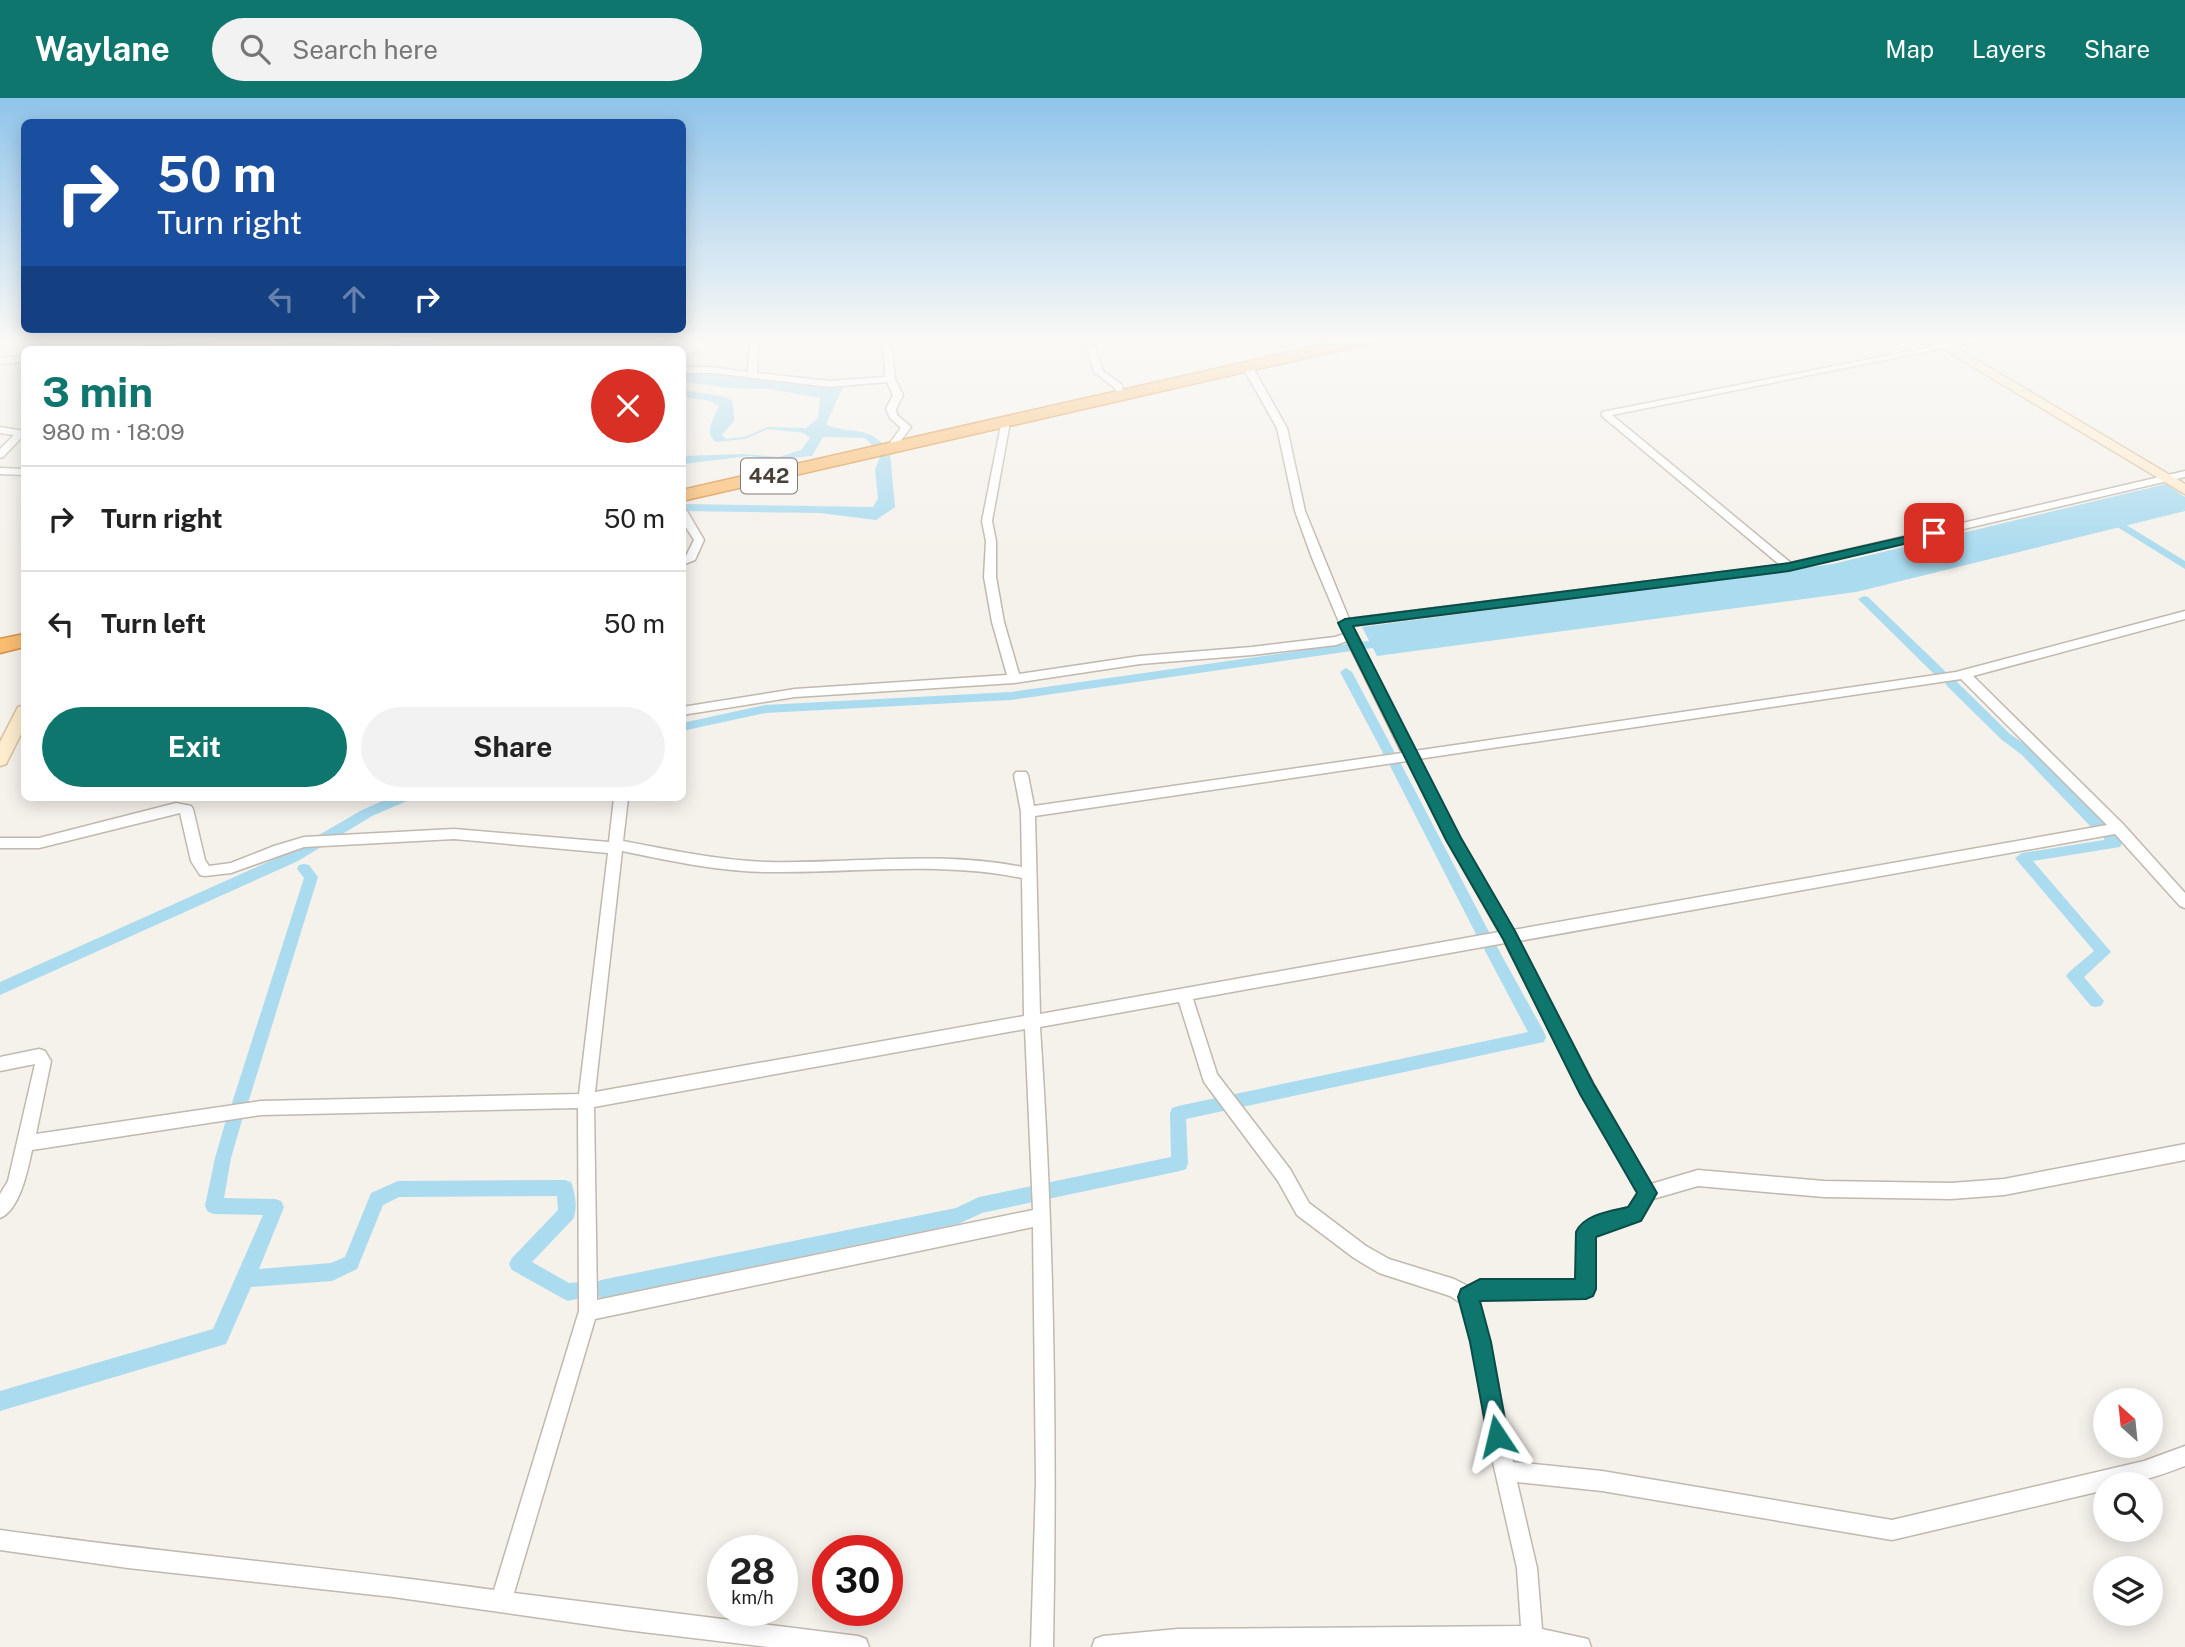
<!DOCTYPE html>
<html lang="en">
<head>
<meta charset="utf-8">
<style>
  :root { --surface:#fff; --page:#f2f2f2; --text:#222; --muted:#767676; --line:#e0e0e0; --accent:#0f766e }
  body { margin:0; font-family:"Public Sans",sans-serif; background:var(--page); color:var(--text); height:100vh; display:flex; flex-direction:column; font-size:26px; white-space:nowrap }
  * { box-sizing:border-box; margin:0 }
  p { font-size:23px; color:var(--muted) }
  .icon { flex:none; width:38px; height:38px; fill:none; stroke:currentColor; stroke-width:2; stroke-linecap:round; stroke-linejoin:round }
  .map { position:relative; flex:1; overflow:hidden }
  .drawer { position:absolute; left:21px; top:248px; width:665px; height:455px; display:flex; flex-direction:column; background:var(--surface); border-radius:10px; box-shadow:0 4px 18px #0003 }
  .drawer>* { flex:none }
  .top-card { position:absolute; left:21px; top:21px; width:665px; height:214px; border-radius:10px; box-shadow:0 4px 18px #0003; background:#1a4fa0; color:#fff; overflow:hidden }
  .needle { width:46px; rotate:333deg }
  .buttons { position:absolute; left:2093px; top:1290px; display:grid; gap:14px }
  .buttons a { display:grid; place-items:center; width:70px; height:70px; border-radius:50%; background:var(--surface); box-shadow:0 4px 18px #0003; font-size:35px }
  .speed { position:absolute; left:707px; top:1437px; display:flex; gap:14px; font-size:35px; font-weight:700; text-align:center }
  .speed>* { display:grid; place-content:center; width:91px; height:91px; border-radius:50%; background:var(--surface); box-shadow:0 4px 18px #0003; line-height:1 }
  .speed small { font-size:18px; font-weight:400 }
  .speed .limit { border:10px solid #d22; background:#fff; color:#111 }
  .pin { position:absolute; display:grid; place-items:center; width:60px; height:60px; color:#fff; margin:-30px; border-radius:14px; box-shadow:0 4px 10px #0006 }
  .me { position:absolute; width:77px; margin:-38px; rotate:350deg; stroke-linejoin:round; filter:drop-shadow(0 0 5px #0008) }
  .turn { display:flex; align-items:center; gap:24px; height:147px; padding:0 21px; font-size:32px }
  .turn .icon { width:91px; height:91px; stroke-width:2.5 }
  .turn b { display:block; font-size:49px; line-height:60px }
  .lanes { display:flex; align-items:center; height:66px; padding:0 21px; background:#0003; justify-content:center; gap:35px; direction:ltr }
  .lanes .off { opacity:.35 }
  .round { display:grid; place-items:center; flex:none; width:74px; height:74px; border-radius:37px; background:var(--page) }
  .head { display:flex; align-items:center; justify-content:space-between; height:119px; padding:0 21px }
  h1 { font-size:42px; font-weight:700; line-height:52px; color:var(--accent) }
  .primary-button { display:flex; gap:14px; margin-top:auto; padding:14px 21px }
  .primary-button a { flex:1; height:80px; border-radius:42px; background:var(--accent); color:#fff; font-size:28px; font-weight:700; line-height:80px; text-align:center }
  .primary-button a+a { background:var(--page); color:var(--text) }
  ul { padding:0; list-style:none }
  li { display:flex; align-items:center; gap:21px; height:105px; padding:0 21px; border-top:2px solid var(--line) }
  li div { flex:1 }
  li b { display:block; font-size:26px }
  li em { font-style:normal }
  header { display:flex; align-items:center; gap:42px; box-sizing:border-box; height:98px; padding:0 35px; background:var(--accent); color:#fff }
  header strong { font-size:33px }
  nav { display:flex; gap:38px; margin-inline-start:auto; font-size:24px }
  .search { width:490px; height:63px; background:var(--page); display:flex; align-items:center; gap:18px; box-sizing:border-box; padding:0 24px; border-radius:38px; color:var(--muted); font-size:26px }
  .map>svg:first-child { display:block }
  .water { fill:#abdbef }
  .lines { fill:none; stroke-linecap:round; stroke-linejoin:round }
  .canal { fill:#abdbef; fill-rule:evenodd }
  .street-casing { stroke:#c1b8ae; stroke-width:3 }
  .secondary-casing { stroke:#d6c19f; stroke-width:3 }
  .highway-casing { stroke:#d99041; stroke-width:3 }
  .street { fill:#fff; fill-rule:evenodd }
  .secondary { fill:#fdecce; fill-rule:evenodd }
  .highway { fill:#f9bd72; fill-rule:evenodd }
  .route { fill:#0f766e; stroke:#0a4d48; stroke-width:2 }
  .labels { text-anchor:middle; stroke-width:5; stroke-linejoin:round; paint-order:stroke }
  .shield { fill:#fff; stroke:#807a74; stroke-width:2 }
  .shield-label { font-size:21px; font-weight:bold; fill:#4a4139 }
</style>
</head>
<body>
<header>
<strong>Waylane</strong>
<div class="search"><svg class="icon" aria-label="search" viewBox="0 0 24 24"><circle cx="10" cy="10" r="6"/><path d="M15 15l6 6"/></svg>Search here</div>
<nav><a>Map</a><a>Layers</a><a>Share</a></nav>
</header>
<div class="map">
<svg width="2185" height="1549" viewBox="0 0 2185 1549">
  <rect width="100%" height="100%" fill="#f5f1eb"/>
  <path class="water" d="M400 240H438L426 252H388Z
    M683 274 844 287 826 326C854 339 867 324 890 354L895 409 876 422 820 415 683 413V406L873 409 878 400 875 372 881 356 865 340 823 339 812 358 771 362 750 358 683 366V358L744 356 779 359 801 352 810 340 804 335 768 331 745 341 716 344C703 334 714 321 719 308L711 303 683 299V292L726 299 733 304 734 323 722 337 726 341 744 339 768 329 806 330 818 320 820 300 769 291 731 290 683 284Z
    M2166 386 2185 399V413L1856 494 1377 558 1362 529 1833 466Z"/>
  <g class="lines">
    <path class="canal" d="M2110 417 2185 463V471L2106 422 2105 420Z
      M1864 498 1868 499 1944 572 1946 575 1944 578H1936L1860 503 1858 501Z
      M1389 540 1395 544 1393 547 1011 602 765 615 682 633V625L765 607 1011 594Z
      M1346 570 1352 574 1394 653 1393 656H1383L1382 653 1340 574Z
      M1951 581 1955 582 2010 636 2032 651 2104 724 2106 728 2104 732H2094L2022 657 2002 642 1947 588 1945 585 1947 582Z
      M1395 661 1401 666 1488 832 1490 836 1488 840H1478L1389 666Z
      M389 700H409L407 703 372 718 298 763 0 897V884L288 755 362 712Z
      M2109 734 2114 735 2122 745 2120 749 2033 763 2111 854 2084 879 2104 903 2101 908 2096 909 2091 908 2066 878 2069 874 2094 853 2015 760 2022 755 2104 742V735Z
      M304 766 309 767 318 779 248 1005 246 1010 240 1012 234 1010 232 1005 304 780 297 771 299 767Z
      M1491 845 1496 847 1544 934 1546 939 1544 944 1186 1021 1188 1065 1186 1071 1180 1073 982 1115 958 1126 601 1200 595 1197 592 1191 595 1185 601 1182 956 1110 979 1099 1171 1059 1170 1015 1172 1010 1178 1008 1528 934 1484 851 1486 847Z
      M234 1015 240 1017 242 1022 231 1060 224 1100 275 1101 281 1103 284 1109 259 1171 331 1165 345 1159 371 1095 398 1083 565 1082 571 1084C575 1094 578 1111 573 1121L532 1164 569 1185 579 1184 585 1187 588 1193 585 1199 568 1203 562 1200 512 1172 509 1166 512 1160 558 1112 557 1098 399 1099 383 1107 357 1171 332 1183 251 1189 226 1246 0 1313V1293L213 1231 263 1117 214 1116 208 1114 205 1108 215 1060 226 1022 228 1017Z"/>
    <defs>
      <path id="street" d="M391 240H400L388 252H379Z
        M438 240H447L437 252H428Z
        M750 240H758L757 275 829 283 885 279 883 240H891L895 281 903 297 896 311 897 317 911 329 899 345 903 349 901 351H895L889 346 901 330 890 320 886 311 893 297 887 284 829 289 712 275H682V269H712L748 274Z
        M1084 240H1092L1103 273 1122 287 1124 299H1118L1115 290 1094 274Z
        M1976 240H1994L1612 317 1791 465 2185 373V379L1789 472 1352 528 1369 567 1414 653 1956 574 2185 513V521L1973 578 2123 726 2185 795V810L2180 808 2115 736 1519 843 1593 985 1651 1086 1698 1072 1824 1083 1951 1085 2004 1081 2185 1046V1062L2004 1097 1951 1101 1824 1099 1698 1088 1653 1101 1641 1122 1601 1134 1595 1138V1191L1592 1197 1586 1200H1482L1478 1203 1490 1244 1513 1364 1602 1373 1892 1422 2144 1363 2185 1348V1368C2156 1379 2136 1386 2105 1386V1392L1892 1442 1602 1393 1517 1384 1537 1470 1542 1531 1588 1541 1591 1549H1092L1095 1541 1103 1538 1178 1531 1521 1528 1517 1470 1487 1338 1472 1244 1461 1205 1450 1198 1379 1175 1354 1160 1297 1117 1278 1083 1204 984 1179 904 1040 929C1054 1135 1057 1342 1053 1549H1031L1036 1384 1033 1129 595 1221 514 1495 858 1538 866 1541 869 1549H769L626 1532 393 1499 128 1470 0 1452V1432C164 1455 330 1469 494 1492L579 1213 578 1010 261 1017 32 1052C28 1071 20 1112 0 1120V1096L8 1083 35 966 0 973V959L39 951 45 953 51 963 36 1036 261 1003 579 996 608 755 454 741 304 749 231 775 205 778 200 777 191 763 180 715 39 750H0V740H39L176 705 191 708 193 711 205 762 209 768 231 765 274 748 304 739 454 731 609 744 614 700H628L623 743C670 752 718 762 766 764 852 766 937 752 1022 769L1021 714 1014 677 1016 674H1026L1028 677 1034 708 1402 655 1347 543 1336 547 1252 557 1140 566 1014 585 795 599 682 617V609L795 591 1007 577 992 524 984 479 986 443 982 423 1002 322 1010 324 992 423 996 443V479L1004 524 1019 576 1140 558 1252 549 1335 539 1344 536 1312 460 1295 413 1277 330 1242 268 1244 266 1252 268 1287 330 1305 413 1349 521 1780 467 1602 318V314ZM1961 581 2107 727 1513 832 1460 740 1418 661ZM1407 663 1447 742 1499 834 1040 916 1035 718ZM622 753C671 763 720 774 771 774 855 775 938 763 1022 780L1024 918 595 994ZM1505 845 1581 995 1638 1095 1629 1109C1613 1114 1585 1117 1577 1134V1182H1480L1468 1188 1454 1181 1389 1161 1366 1148 1309 1105 1290 1071 1217 976 1193 901ZM1025 931 1033 1112 597 1202 594 1009Z
        M284 242 287 243 288 247H335L339 245 370 252H282L279 248 137 252 141 249Z
        M24 258V264L0 266V260Z
        M0 329 24 333V337L3 359 0 360V351L14 337 0 335Z
        M0 370 24 371V377L0 376Z
        M682 410 687 413 704 442 695 462 682 467V460L686 458 694 442 682 423Z"/>
      <path id="secondary" d="M338 240H350L342 252H330Z
        M1925 240H1940L2185 386V396Z
        M24 607V630L6 666 0 668V644L18 609Z"/>
      <path id="highway" d="M1351 240H1379L1371 245 682 403V392Z
        M24 536V549L0 555V541Z"/>
    </defs>
    <use href="#street" class="street-casing"/>
    <use href="#secondary" class="secondary-casing"/>
    <use href="#highway" class="highway-casing"/>
    <use href="#street" class="street"/>
    <use href="#secondary" class="secondary"/>
    <use href="#highway" class="highway"/>
  </g>
  <linearGradient id="sky" x2="0" y2="1"><stop stop-color="#8fc4eb"/><stop offset="0.53" stop-color="#faf9f6"/><stop offset="1" stop-color="#faf9f6" stop-opacity="0"/></linearGradient>
  <rect width="2185" height="457" fill="url(#sky)"/>
  <path class="route" d="M1934 432 1940 435 1938 438 1789 473 1353 528 1461 740 1515 833 1593 985 1657 1095 1641 1123 1596 1139V1191L1593 1198 1586 1201 1480 1203 1491 1244 1508 1338 1504 1346 1497 1350 1489 1346 1470 1244 1458 1199 1461 1191 1480 1181H1575L1576 1134C1584 1116 1611 1113 1628 1109L1637 1095 1580 996 1503 841 1446 742 1338 525 1345 521 1789 465Z"/>
  <g class="labels">
    <rect class="shield" x="741" y="360.5" width="56" height="35" rx="5"/>
    <g class="shield-label">
      <text x="769" y="385">442</text>
    </g>
  </g>
</svg>
<div class="buttons">
<a><svg class="needle" viewBox="-14 -14 28 28"><path d="M0-13l5 13h-10z" fill="#e53935"/><path d="M0 13l5-13h-10z" fill="#767676"/></svg></a>
<a><svg class="icon" aria-label="search" viewBox="0 0 24 24"><circle cx="10" cy="10" r="6"/><path d="M15 15l6 6"/></svg></a>
<a><svg class="icon" aria-label="layers" viewBox="0 0 24 24"><path d="M12 4l9 5-9 5-9-5zM3 14l9 5 9-5"/></svg></a>
</div>
<div class="speed"><div>28<small>km/h</small></div><div class="limit">30</div></div>
<div class="pin" style="left:1934px;top:435px;background:#d93025"><svg class="icon" aria-label="arrive" viewBox="0 0 24 24"><path d="M6 21V4h12l-3 4 3 4H6"/></svg></div>
<svg class="me" style="left:1497px;top:1338px" viewBox="-20 -20 40 40"><path d="M0-17L14 15 0 8-14 15z" fill="#0f766e" stroke="#fff" stroke-width="4"/></svg>
<div class="top-card">
<div class="turn"><svg class="icon" aria-label="right" viewBox="0 0 24 24"><path d="M7 20v-9h11M14 6l5 5-5 5"/></svg><div><b>50 m</b>Turn right</div></div>
<div class="lanes"><svg class="icon off" aria-label="left" viewBox="0 0 24 24"><path d="M17 20v-9H6M10 6l-5 5 5 5"/></svg><svg class="icon off" aria-label="ahead" viewBox="0 0 24 24"><path d="M12 20V5M6 11l6-6 6 6"/></svg><svg class="icon" aria-label="right" viewBox="0 0 24 24"><path d="M7 20v-9h11M14 6l5 5-5 5"/></svg></div>
</div>
<section class="drawer">
<div class="head"><div><h1>3 min</h1><p>980 m · 18:09</p></div><a class="round" style="background:#d93025;color:#fff"><svg class="icon" aria-label="close" viewBox="0 0 24 24"><path d="M6 6l12 12M18 6L6 18"/></svg></a></div>
<ul>
<li><svg class="icon" aria-label="right" viewBox="0 0 24 24"><path d="M7 20v-9h11M14 6l5 5-5 5"/></svg><div><b>Turn right</b></div><em>50 m</em></li>
<li><svg class="icon" aria-label="left" viewBox="0 0 24 24"><path d="M17 20v-9H6M10 6l-5 5 5 5"/></svg><div><b>Turn left</b></div><em>50 m</em></li>
</ul>
<div class="primary-button"><a>Exit</a><a>Share</a></div>
</section>
</div>
</body>
</html>
